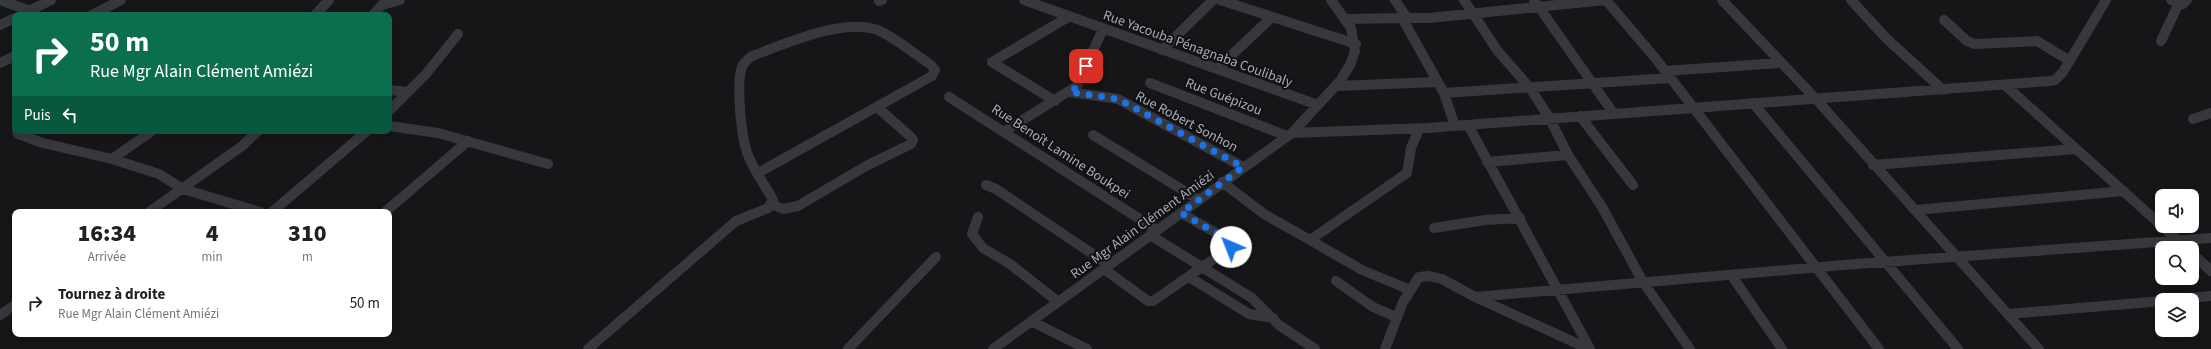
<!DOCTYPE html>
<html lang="fr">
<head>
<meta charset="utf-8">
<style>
  :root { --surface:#fff; --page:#f6f6f6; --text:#202124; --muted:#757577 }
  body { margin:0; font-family:"Source Sans 3",sans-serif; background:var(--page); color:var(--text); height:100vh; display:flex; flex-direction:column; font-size:15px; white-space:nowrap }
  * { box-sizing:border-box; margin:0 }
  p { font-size:13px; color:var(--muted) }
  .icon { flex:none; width:22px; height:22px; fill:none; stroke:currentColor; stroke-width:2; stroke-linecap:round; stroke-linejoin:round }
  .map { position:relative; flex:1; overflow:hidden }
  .panel { position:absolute; left:12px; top:209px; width:380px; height:128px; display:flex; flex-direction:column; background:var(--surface); border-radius:8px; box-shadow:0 2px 10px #0003 }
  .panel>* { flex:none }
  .banner { position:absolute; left:12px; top:12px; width:380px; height:122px; border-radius:8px; box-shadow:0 2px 10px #0003; background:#0b6e4f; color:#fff; overflow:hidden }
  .tools { position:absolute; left:2155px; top:189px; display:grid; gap:8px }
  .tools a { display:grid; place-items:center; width:44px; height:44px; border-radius:8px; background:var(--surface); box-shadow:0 2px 10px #0003; font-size:20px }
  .pin { position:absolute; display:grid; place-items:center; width:34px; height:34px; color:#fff; margin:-17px; border-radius:8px; box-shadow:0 2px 6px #0006 }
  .me { position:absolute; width:44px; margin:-22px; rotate:316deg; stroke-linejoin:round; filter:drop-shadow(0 0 3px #0008) }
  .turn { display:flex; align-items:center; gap:14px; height:84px; padding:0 12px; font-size:18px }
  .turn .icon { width:52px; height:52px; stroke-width:2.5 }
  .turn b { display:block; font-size:28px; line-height:34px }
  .then { display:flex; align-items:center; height:38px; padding:0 12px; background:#0003; gap:8px; font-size:15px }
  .eta { display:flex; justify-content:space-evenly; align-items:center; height:68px; text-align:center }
  .eta b { font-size:24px; font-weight:800; line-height:28px }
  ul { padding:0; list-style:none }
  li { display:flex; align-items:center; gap:12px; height:52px; padding:0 12px }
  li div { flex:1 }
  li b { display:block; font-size:15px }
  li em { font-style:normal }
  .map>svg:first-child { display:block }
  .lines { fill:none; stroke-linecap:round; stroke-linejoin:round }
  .minor { stroke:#37383d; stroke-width:10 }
  .route { stroke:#1a73e8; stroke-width:7; stroke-dasharray:0 12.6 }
  .labels { text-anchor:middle; stroke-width:4; stroke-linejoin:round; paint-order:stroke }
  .street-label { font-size:14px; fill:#a8adb8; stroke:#111113 }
</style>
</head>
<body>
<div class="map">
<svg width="2211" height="349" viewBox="0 0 2211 349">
  <rect width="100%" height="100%" fill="#161618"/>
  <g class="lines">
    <path class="minor" d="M0 0 30 11
      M1024 0 1318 105
      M1220 0 1356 44
      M1395 0 1407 18
      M1464 0 1497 50 1530 88 1550 119 1568 155 1602 207 1643 282 1690 349
      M1534 0 1614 114
      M1606 0 1656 59 1879 349
      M1722 0 1815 98 2039 349
      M1851 0 1887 39 1943 90
      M2171 0 2183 4 2187 0
      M879 1 882 0
      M21 15 51 0
      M92 15 121 0
      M315 15 329 0
      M373 15 382 5 400 0
      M1402 18H1429L1606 0
      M1346 19 1402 18 1444 93 1455 126
      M1944 20 1967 41 1975 44 2037 41 2070 61
      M0 25 15 18
      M2161 41 2179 3
      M1162 50 1213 0
      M0 63 15 56
      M1218 68 1272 17
      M1665 71 1781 63
      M1150 83 1287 136
      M1336 86 1438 82
      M2006 86 2162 226
      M389 90 408 92
      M1070 92 1118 99 1243 167
      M1444 93 1670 78
      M949 97 1157 230
      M1055 101 992 62 1070 16
      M1753 103 1958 349
      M389 111 426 74 458 34
      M1580 116 1633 185
      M2193 119 2211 113
      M1468 125 1590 349
      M389 126 438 133 548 164
      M17 131 18 134 43 143 112 159 159 174 183 189 260 212
      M1005 131 1077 86 1103 29
      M1292 133 1427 128 2050 81 2055 80 2063 72 2106 0
      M1093 135 1199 200
      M112 159 152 131
      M1487 162 1568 155
      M1873 165 2076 149
      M1222 182 1264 214 1310 240
      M986 185 996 189 1109 265
      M771 204 783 209 798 206 866 166 911 144 913 140 911 137 877 107
      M1916 210 2124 191
      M149 212 242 146 258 131
      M272 212 367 131
      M385 212 468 141
      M978 217 972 234 983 248 1010 264 1057 301
      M2162 226 2186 248
      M1434 228 1485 220 1520 218
      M1150 235 1252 298 1279 325 1315 349
      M2192 253 2211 271
      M1104 269 1148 301H1153L1231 247 1230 241 1181 213
      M1732 276 1782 349
      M1189 277 1249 314 1273 318
      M1336 281 1373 307 1396 317
      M1408 289 1362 270 1310 240 1407 173 1411 148 1419 129
      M1475 297 1843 265 2211 238
      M2169 300 2211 296
      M2008 314 2162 301
      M0 315 15 305
      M1031 321 1087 349
      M588 349 736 221 768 208 773 200C765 185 754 171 748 155 741 138 736 83 742 67 744 62 748 59 752 56 785 44 849 15 882 32 899 41 915 54 931 65L935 70 932 76 758 173
      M848 349 936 257
      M993 349 1292 133 1340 81 1350 65 1355 51 1351 28 1331 0
      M1385 349 1403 302 1419 277 1429 276 1442 279 1475 297 1589 349"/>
  </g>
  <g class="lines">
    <path class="route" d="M1086 66 1077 86 1070 92 1118 99 1243 167 1181 213 1230 241 1231 247"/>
  </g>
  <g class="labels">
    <g class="street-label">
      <text transform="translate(1198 48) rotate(20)" y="5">Rue Yacouba Pénagnaba Coulibaly</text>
      <text transform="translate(1224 96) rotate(21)" y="5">Rue Guépizou</text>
      <text transform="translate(1187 121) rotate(28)" y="5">Rue Robert Sonhon</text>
      <text transform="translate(1061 151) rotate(33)" y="5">Rue Benoît Lamine Boukpei</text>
      <text transform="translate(1142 224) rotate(-36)" y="5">Rue Mgr Alain Clément Amiézi</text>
    </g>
  </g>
</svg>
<div class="tools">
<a><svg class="icon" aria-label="sound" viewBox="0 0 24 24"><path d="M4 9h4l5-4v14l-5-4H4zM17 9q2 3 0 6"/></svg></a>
<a><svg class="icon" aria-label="search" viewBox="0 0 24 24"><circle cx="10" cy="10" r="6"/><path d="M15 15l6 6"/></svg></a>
<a><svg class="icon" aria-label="layers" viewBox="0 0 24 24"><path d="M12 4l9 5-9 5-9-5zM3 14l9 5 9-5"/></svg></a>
</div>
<div class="pin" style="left:1086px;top:66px;background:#d93025"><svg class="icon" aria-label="arrive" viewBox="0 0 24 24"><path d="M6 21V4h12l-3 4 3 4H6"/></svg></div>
<svg class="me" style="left:1231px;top:247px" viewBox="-20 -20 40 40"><circle r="19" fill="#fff"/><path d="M0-13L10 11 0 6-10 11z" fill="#1a73e8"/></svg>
<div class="banner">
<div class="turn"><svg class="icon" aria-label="right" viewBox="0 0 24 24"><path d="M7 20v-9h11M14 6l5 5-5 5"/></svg><div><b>50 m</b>Rue Mgr Alain Clément Amiézi</div></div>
<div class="then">Puis<svg class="icon" aria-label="left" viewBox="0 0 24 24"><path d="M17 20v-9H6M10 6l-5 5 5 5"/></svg></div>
</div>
<section class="panel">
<div class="eta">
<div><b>16:34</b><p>Arrivée</p></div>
<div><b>4</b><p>min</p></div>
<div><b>310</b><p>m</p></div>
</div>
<ul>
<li><svg class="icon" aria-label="right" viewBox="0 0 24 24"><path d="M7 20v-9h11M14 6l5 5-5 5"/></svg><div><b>Tournez à droite</b><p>Rue Mgr Alain Clément Amiézi</p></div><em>50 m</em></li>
</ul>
</section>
</div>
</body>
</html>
